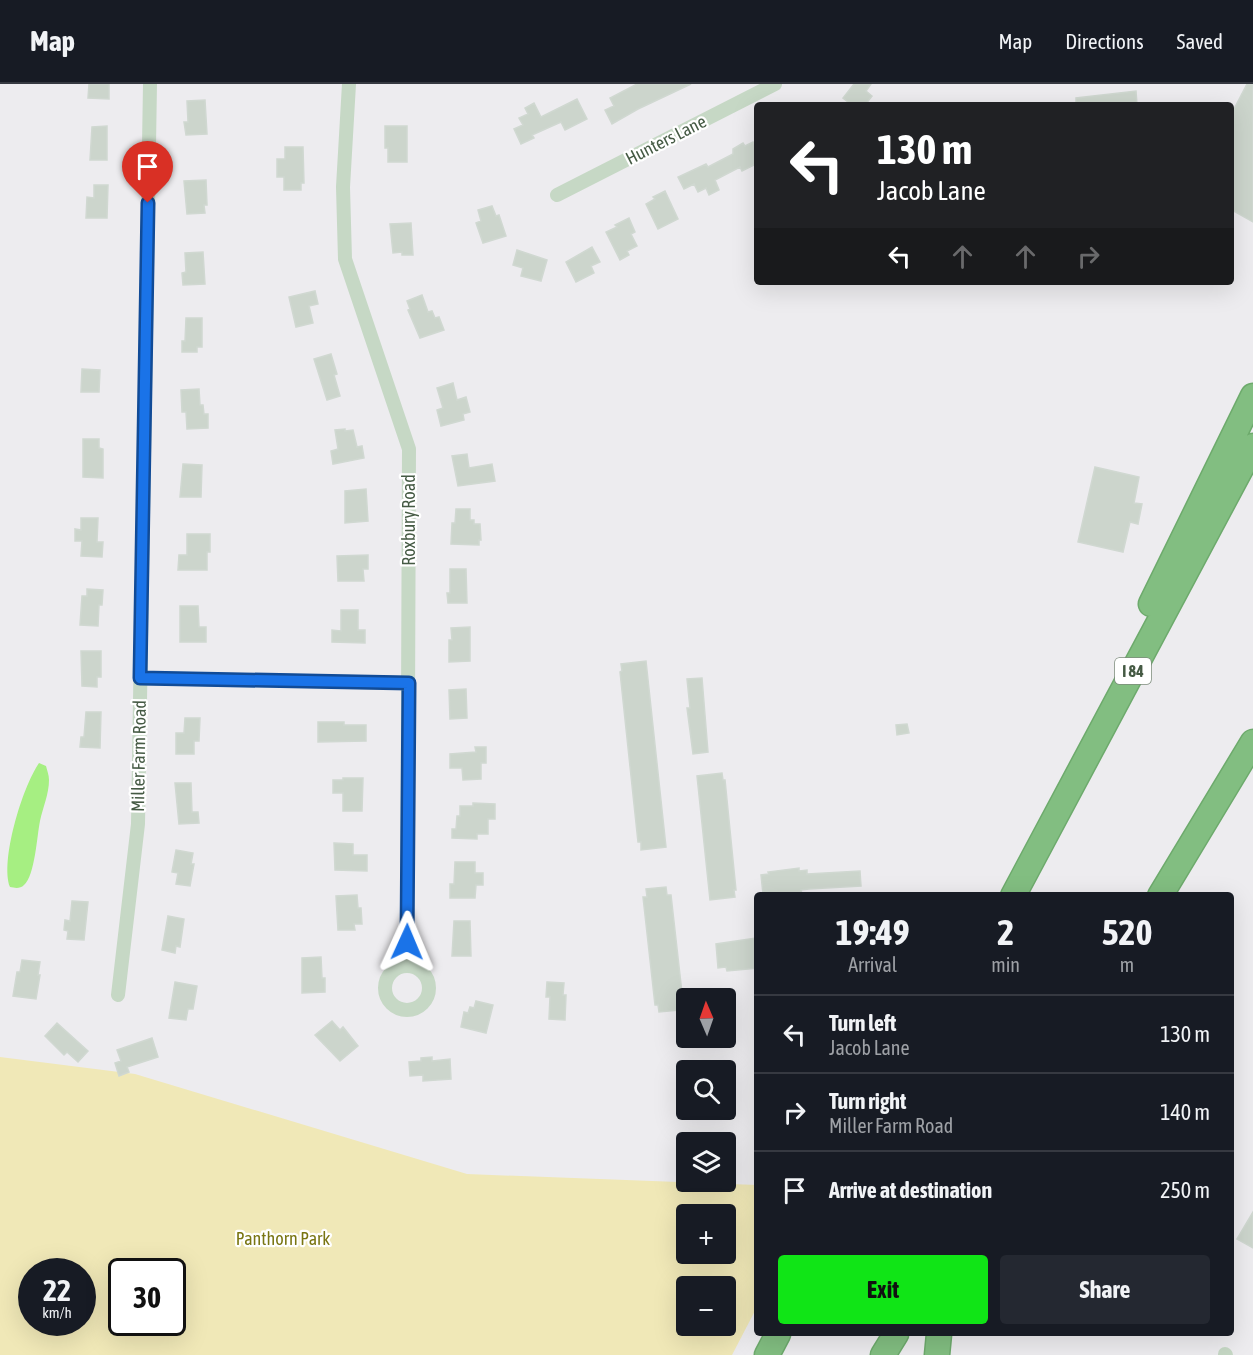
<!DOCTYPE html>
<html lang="en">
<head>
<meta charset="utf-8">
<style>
  :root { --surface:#171b24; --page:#242831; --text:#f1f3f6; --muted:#9ea1a6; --line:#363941; --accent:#10e516 }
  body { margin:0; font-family:"Asap Condensed",sans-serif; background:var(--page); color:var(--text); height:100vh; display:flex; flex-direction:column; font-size:22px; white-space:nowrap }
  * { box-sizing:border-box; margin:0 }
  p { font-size:20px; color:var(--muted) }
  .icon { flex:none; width:33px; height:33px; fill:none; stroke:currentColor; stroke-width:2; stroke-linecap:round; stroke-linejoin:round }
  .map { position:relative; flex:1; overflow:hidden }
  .sheet { position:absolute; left:754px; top:808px; width:480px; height:444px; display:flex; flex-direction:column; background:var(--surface); border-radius:6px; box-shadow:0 6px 24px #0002 }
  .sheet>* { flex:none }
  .banner { position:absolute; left:754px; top:18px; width:480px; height:183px; border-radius:6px; box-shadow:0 6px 24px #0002; background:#202124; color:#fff; overflow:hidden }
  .needle { width:39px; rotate:358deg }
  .controls { position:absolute; left:676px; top:904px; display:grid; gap:12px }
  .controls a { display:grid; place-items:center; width:60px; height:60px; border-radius:6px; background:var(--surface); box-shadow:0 6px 24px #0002; font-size:30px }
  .speed { position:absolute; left:18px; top:1174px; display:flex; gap:12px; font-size:30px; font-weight:700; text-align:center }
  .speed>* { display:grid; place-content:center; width:78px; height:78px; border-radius:50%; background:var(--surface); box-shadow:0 6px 24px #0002; line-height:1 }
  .speed small { font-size:15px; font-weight:400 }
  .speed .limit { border:3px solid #111; border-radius:9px; background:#fff; color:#111 }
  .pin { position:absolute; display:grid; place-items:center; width:51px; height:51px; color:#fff; margin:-62px -26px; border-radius:50% 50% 50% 0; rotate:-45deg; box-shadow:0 0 6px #0007 }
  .pin .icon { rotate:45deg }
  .me { position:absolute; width:66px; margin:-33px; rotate:1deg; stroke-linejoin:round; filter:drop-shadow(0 0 4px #0008) }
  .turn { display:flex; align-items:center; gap:21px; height:126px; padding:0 24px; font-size:27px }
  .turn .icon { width:78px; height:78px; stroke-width:2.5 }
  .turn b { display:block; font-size:42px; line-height:51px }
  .lanes { display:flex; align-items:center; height:57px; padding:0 24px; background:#0003; justify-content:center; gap:30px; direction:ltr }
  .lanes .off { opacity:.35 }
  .eta { display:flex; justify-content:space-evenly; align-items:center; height:102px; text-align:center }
  .eta b { font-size:36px; font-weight:700; line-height:42px }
  .action { display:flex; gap:12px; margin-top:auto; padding:12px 24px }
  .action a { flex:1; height:69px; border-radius:6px; background:var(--accent); color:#111; font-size:24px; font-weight:700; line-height:69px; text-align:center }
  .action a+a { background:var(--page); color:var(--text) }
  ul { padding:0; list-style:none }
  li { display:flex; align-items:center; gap:18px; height:78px; padding:0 24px; border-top:2px solid var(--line) }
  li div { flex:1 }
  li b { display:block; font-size:22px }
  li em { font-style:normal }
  header { display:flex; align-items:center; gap:36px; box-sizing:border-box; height:84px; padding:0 30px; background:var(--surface); border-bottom:2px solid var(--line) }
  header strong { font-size:28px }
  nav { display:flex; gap:33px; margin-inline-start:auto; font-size:21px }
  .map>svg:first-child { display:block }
  .green { fill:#f0e8b7; fill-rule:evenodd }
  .water { fill:#a6ef82 }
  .building { fill:#ccd5cc; stroke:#d0d8d1; stroke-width:1.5 }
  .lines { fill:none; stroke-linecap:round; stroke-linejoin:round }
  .highway-casing { stroke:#6daa6c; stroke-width:27 }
  .street { stroke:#c6d8c5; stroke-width:14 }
  .highway { stroke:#82be81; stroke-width:24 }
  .route-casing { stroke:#114b97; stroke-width:15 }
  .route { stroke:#1a73e8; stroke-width:10 }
  .labels { text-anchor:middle; stroke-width:4.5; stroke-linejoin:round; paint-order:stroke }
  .shield { fill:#fff; stroke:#7d8c7c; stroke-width:1.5 }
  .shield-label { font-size:16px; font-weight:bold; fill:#455a44 }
  .street-label { font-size:18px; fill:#455a44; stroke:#fff }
  .park-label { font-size:18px; fill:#797512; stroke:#fff }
</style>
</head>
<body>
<header>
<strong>Map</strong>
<nav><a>Map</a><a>Directions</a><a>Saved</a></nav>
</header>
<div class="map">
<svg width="1253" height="1271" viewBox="0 0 1253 1271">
  <rect width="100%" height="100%" fill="#edecef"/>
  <path class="green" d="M0 973 135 990 467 1090 757 1101V1223L732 1271H0ZM687 1131H726V1170H687ZM32 1188H82V1239H32ZM122 1188H172V1239H122ZM687 1203H726V1242H687Z"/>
  <path class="water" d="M39 679 46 682C47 686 49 691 49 696 49 710 43 723 40 737 37 751 35 792 24 801 20 805 15 804 10 803 0 777 22 704 39 679Z"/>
  <path class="building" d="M89 0H109V15L88 14Z
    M637 0H691L638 25 612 40 605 26 614 22 610 14Z
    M854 0H871L866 7 872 12 865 21H852L843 14Z
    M1247 0H1253V138L1232 126V29Z
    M1136 7 1137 21H1076V14Z
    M577 15 587 35 565 46 561 38 532 51 534 54 521 60 514 45 523 41 519 34 528 30 525 24 534 19 541 33Z
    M205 16 207 50 186 51 184 38H188L187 17Z
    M107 42V76H90L92 43Z
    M385 42H407V78H388V64H385Z
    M753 58 758 66V79L742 87 740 83 715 96 719 106 709 111 706 104 698 108 694 100 684 105 678 93 706 80 708 83 733 70V65L743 59 745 62Z
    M285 63H303L304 99H301V106H284V93H277V75H285Z
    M206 96 207 121H204L205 129 187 130 184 97Z
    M94 101H108L107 134H86L87 113 94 114Z
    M665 107 678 135 658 145 646 120 655 115 653 113Z
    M492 122 496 132 499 131 506 152 483 159 476 139 481 137 478 126Z
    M629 134 635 148 631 150 637 162 627 167 629 171 620 176 606 148 617 143 615 141Z
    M411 139 413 171H402V168L393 169 390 140Z
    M592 163 600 178 591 182 594 189 576 198 566 178Z
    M517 166 547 176 541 197 521 192 523 184 513 181Z
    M203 168 205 200 183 201 182 189 186 188 185 169Z
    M315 207 318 220 309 222 313 239 296 243 289 213Z
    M422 211 428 228 432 227 435 234 439 233 444 246 420 254 408 226 410 225 407 217Z
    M186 234H202V263H197V268H182V257H185Z
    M331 270 337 290 334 291 340 312 327 316 314 275Z
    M82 285 100 286 99 308H81Z
    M453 299 457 316 466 313 470 328 463 330 464 336 441 342 437 326 443 324 437 304Z
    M199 305 200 321H203L204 330H208V344L187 345 186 328H182L181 306Z
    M345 345V347L353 346 357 363 362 362 364 374 333 380 331 367 338 365 335 346Z
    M83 355H99V364L103 365V394L83 393Z
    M467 370 469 384 492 380 495 397 458 402 452 372Z
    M183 380 202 381 201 413H180Z
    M1095 383 1139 393 1134 419 1142 420 1138 440 1130 438 1123 468 1078 458Z
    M366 405 368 437 345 439V407Z
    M456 425H470V436H474V440H480L481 456H479V461L451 460 452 439H455Z
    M81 434H98L97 458H103L102 473 81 472 82 457H75V445L81 446Z
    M187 450H210V468H207V486H178L179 471H187Z
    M368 471V485H363L364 497H338L337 472Z
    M450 485H466L467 519H448L447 509H450Z
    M87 505 103 506 102 521H99L98 542 80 541 82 512H87Z
    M180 522H198L199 543H206V558H180Z
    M341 526H358V546H365V559L332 558V546L341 547Z
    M470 543V577L449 578V556H452L451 544Z
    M81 567H101V593H97V603L82 602Z
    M646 577 666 763 641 766V758H638L620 588 622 587 621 580Z
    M702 594 708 668 693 670 687 624H690L687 595Z
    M466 605 467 634 450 635 449 606Z
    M86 628H101L100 664 80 663 81 653H84Z
    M185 634H200L199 657H194V670H176V649H184Z
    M318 638H344V641H366V657L318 658Z
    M907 640 909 649 897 651 896 641Z
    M475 663H486V679H481V695L463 696 462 684H450V670L476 668Z
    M722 689 723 696H725L736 806H734L735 813 710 816 697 692Z
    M343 694H363L362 727H343V709H333V696H343Z
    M175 699H191L192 728H198L199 739 179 740Z
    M473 719 495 720V735H488V750H477V755L452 754V745H456L457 732H460V722H473Z
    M334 759 353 760V771H367V787L335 786Z
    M176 766 193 769 191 780H194L190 802 176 800 178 789 172 788Z
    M455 778H475V789H483V801H476L475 814H450V800H454Z
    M799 784V787L807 786V790L860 787 861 802 809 805 801 806 802 810 787 812 763 810 761 791 769 790 768 788Z
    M666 803 667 811H671L683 918 678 919 679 926 659 928 658 921H655L643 813H647L646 805Z
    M357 811 358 824H361L362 840H354L355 846H338L336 812Z
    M72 817 88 818 84 856 67 855 68 847 64 846 65 836 70 837Z
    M168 832 184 835 180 863 176 862 175 869 162 866Z
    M454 837H470L471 872H452Z
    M756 854 758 856V884L727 887 726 883 718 884 716 860Z
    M321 873 322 894H325V908L302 909V874Z
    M22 876 40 878 38 891H40L36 915 13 912 17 888H20Z
    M175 898 197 902 193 925H188L186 936 169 934Z
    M547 898 564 899 563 911H566L565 936 549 935 550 913H546Z
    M476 917 493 921 486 949 461 943 464 928 468 929 470 923 474 924Z
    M332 937 340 946 343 943 358 962 340 977 315 951Z
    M57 939 88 967 78 978 67 968 64 971 45 952Z
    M152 954 158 973 127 983 129 988 119 992 115 979 121 977 117 966Z
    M432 973V977L450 975 451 995 423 997V991L410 992 409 978 421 977V974Z
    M1253 1128V1164L1237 1155Z"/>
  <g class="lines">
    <defs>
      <path id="highway" d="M1151 520 1253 312
        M1013 812 1253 362
        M1160 812 1253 658
        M767 1271 778 1250
        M883 1271 896 1250
        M937 1271 939 1250"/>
    </defs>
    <use href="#highway" class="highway-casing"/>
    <path class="street" d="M349 0 343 103 345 175 409 365 407 882
      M557 111 775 0
      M140 594 409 599
      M385 904a22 22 0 1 1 44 0a22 22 0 1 1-44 0Z
      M118 911 138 740 150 0
      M1225 1270 1226 1271"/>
    <use href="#highway" class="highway"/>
  </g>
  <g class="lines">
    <defs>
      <path id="route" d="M148 119 140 594 409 599 407 858"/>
    </defs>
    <use href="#route" class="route-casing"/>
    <use href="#route" class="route"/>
  </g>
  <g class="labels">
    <rect class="shield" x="1115" y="574" width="36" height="26" rx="4.5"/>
    <g class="shield-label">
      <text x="1133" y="593">I 84</text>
    </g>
    <g class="street-label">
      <text transform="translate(666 56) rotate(-27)" y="6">Hunters Lane</text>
      <text transform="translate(409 436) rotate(-90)" y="6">Roxbury Road</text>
      <text transform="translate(139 672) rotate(-89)" y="6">Miller Farm Road</text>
    </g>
    <g class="park-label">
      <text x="283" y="1161">Panthorn Park</text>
    </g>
  </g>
</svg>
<div class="controls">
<a><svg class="needle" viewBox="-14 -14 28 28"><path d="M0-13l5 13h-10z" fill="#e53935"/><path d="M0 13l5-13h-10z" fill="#9ea1a6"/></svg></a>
<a><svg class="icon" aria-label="search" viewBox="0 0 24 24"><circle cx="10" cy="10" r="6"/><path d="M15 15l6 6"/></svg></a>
<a><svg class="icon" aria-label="layers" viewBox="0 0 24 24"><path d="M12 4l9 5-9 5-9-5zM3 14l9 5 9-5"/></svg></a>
<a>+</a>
<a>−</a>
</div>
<div class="speed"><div>22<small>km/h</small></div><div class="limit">30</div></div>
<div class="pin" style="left:148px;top:119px;background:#d93025"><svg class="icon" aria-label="arrive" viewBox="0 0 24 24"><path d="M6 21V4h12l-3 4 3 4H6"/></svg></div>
<svg class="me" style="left:407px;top:858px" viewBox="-20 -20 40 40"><path d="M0-17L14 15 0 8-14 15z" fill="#1a73e8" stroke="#fff" stroke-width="4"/></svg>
<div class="banner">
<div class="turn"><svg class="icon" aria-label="left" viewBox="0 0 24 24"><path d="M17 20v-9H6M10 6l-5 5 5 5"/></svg><div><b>130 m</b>Jacob Lane</div></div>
<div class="lanes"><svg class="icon" aria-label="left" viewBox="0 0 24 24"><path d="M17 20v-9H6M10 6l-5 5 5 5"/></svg><svg class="icon off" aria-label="ahead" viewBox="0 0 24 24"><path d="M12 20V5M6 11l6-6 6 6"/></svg><svg class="icon off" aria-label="ahead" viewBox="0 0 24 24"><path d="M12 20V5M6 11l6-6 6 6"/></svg><svg class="icon off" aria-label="right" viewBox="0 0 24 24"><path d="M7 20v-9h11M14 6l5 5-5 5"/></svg></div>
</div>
<section class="sheet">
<div class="eta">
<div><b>19:49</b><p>Arrival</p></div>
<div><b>2</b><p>min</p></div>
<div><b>520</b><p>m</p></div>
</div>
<ul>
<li><svg class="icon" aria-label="left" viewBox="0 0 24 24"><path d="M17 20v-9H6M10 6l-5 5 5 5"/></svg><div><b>Turn left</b><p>Jacob Lane</p></div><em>130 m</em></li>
<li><svg class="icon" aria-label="right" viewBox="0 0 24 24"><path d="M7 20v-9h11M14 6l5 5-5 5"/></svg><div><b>Turn right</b><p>Miller Farm Road</p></div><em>140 m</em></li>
<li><svg class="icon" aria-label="arrive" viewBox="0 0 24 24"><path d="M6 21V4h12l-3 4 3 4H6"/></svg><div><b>Arrive at destination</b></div><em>250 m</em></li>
</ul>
<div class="action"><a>Exit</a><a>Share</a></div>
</section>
</div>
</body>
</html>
